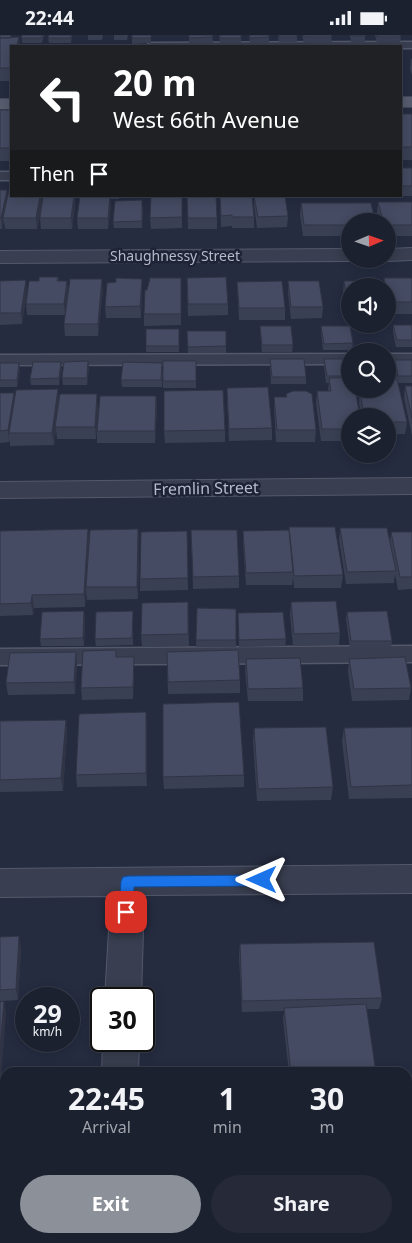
<!DOCTYPE html>
<html lang="en">
<head>
<meta charset="utf-8">
<style>
  :root { --surface:#1c2130; --page:#252938; --text:#f1f3f6; --muted:#a0a3ab; --line:#3a3e4c; --accent:#8c9099 }
  body { margin:0; font-family:"Noto Sans",sans-serif; background:var(--page); color:var(--text); height:100vh; display:flex; flex-direction:column; font-size:19px; white-space:nowrap }
  * { box-sizing:border-box; margin:0 }
  p { font-size:16px; color:var(--muted) }
  .icon { flex:none; width:28px; height:28px; fill:none; stroke:currentColor; stroke-width:2; stroke-linecap:round; stroke-linejoin:round }
  .map { position:relative; flex:1; overflow:hidden }
  .details { position:absolute; left:0px; top:1032px; width:412px; height:176px; display:flex; flex-direction:column; background:var(--surface); border-radius:15px 15px 0 0; box-shadow:0 2px 12px #0003,0 0 0 1px var(--line) }
  .details>* { flex:none }
  .top-card { position:absolute; left:10px; top:10px; width:392px; height:152px; border-radius:0px; box-shadow:0 2px 12px #0003,0 0 0 1px var(--line); background:#202124; color:#fff; overflow:hidden }
  .needle { width:32px; rotate:88deg }
  .fabs { position:absolute; left:341px; top:178px; display:grid; gap:10px }
  .fabs a { display:grid; place-items:center; width:55px; height:55px; border-radius:50%; background:var(--surface); box-shadow:0 2px 12px #0003,0 0 0 1px var(--line); font-size:25px }
  .speed { position:absolute; left:15px; top:952px; display:flex; gap:10px; font-size:25px; font-weight:700; text-align:center }
  .speed>* { display:grid; place-content:center; width:65px; height:65px; border-radius:50%; background:var(--surface); box-shadow:0 2px 12px #0003,0 0 0 1px var(--line); line-height:1 }
  .speed small { font-size:12px; font-weight:400 }
  .speed .limit { border:2px solid #111; border-radius:8px; background:#fff; color:#111 }
  .pin { position:absolute; display:grid; place-items:center; width:42px; height:42px; color:#fff; margin:-21px; border-radius:10px; box-shadow:0 2px 8px #0006 }
  .me { position:absolute; width:55px; margin:-28px; rotate:270deg; stroke-linejoin:round; filter:drop-shadow(0 0 4px #0008) }
  .turn { display:flex; align-items:center; gap:18px; height:105px; padding:0 20px; font-size:22px }
  .turn .icon { width:65px; height:65px; stroke-width:2.5 }
  .turn b { display:block; font-size:35px; line-height:42px }
  .then { display:flex; align-items:center; height:48px; padding:0 20px; background:#0003; gap:10px; font-size:19px }
  .eta { display:flex; justify-content:space-evenly; align-items:center; height:85px; text-align:center }
  .eta b { font-size:30px; font-weight:700; line-height:35px }
  .action { display:flex; gap:10px; margin-top:auto; padding:10px 20px }
  .action a { flex:1; height:58px; border-radius:30px; background:var(--accent); color:#fff; font-size:20px; font-weight:700; line-height:58px; text-align:center }
  .action a+a { background:var(--page); color:var(--text) }
  .status { display:flex; justify-content:space-between; align-items:center; height:35px; padding:0 25px; background:var(--surface); direction:ltr }
  .status svg { height:14px; fill:currentColor }
  .map>svg:first-child { display:block }
  .lines { fill:none; stroke-linecap:round; stroke-linejoin:round }
  .service-casing { stroke:#54596a; stroke-width:3 }
  .minor-casing { stroke:#54596a; stroke-width:2 }
  .primary-casing { stroke:#434759; stroke-width:2 }
  .service { fill:#393e50; fill-rule:evenodd }
  .minor { fill:#393e50; fill-rule:evenodd }
  .primary { fill:#575d6f; fill-rule:evenodd }
  .wall { fill:#3a4054 }
  .shaded-wall { fill:#303445 }
  .building { fill:#444b62; stroke:#303445 }
  .route { fill:#1a73e8; stroke:#114b97 }
  .labels { text-anchor:middle; stroke-width:5; stroke-linejoin:round; paint-order:stroke }
  .far-street-label { font-size:14px; fill:#b6baca; stroke:#1e2335 }
  .street-label { font-size:16px; fill:#b6baca; stroke:#1e2335 }
</style>
</head>
<body>
<div class="status"><b>22:44</b><svg viewBox="0 0 49 12"><path d="M0 12V9h3v3zM5 12V6h3v6zM10 12V3h3v9zM15 12V0h3v12zM26 1h20v11H26zM47 4h2v5h-2z"/></svg></div>
<div class="map">
<svg width="412" height="1208" viewBox="0 0 412 1208">
  <rect width="100%" height="100%" fill="#252c40"/>
  <g class="lines">
    <defs>
      <path id="service" d="M412 7V13H401V11H145L151 8Z
        M0 137H11V145H0Z
        M350 319V329L0 330V320Z
        M388 319H412V329H388Z
        M412 611V627L0 630V614Z"/>
      <path id="minor" d="M412 213V225L388 226 381 224H388V214Z
        M350 214V224H357L350 226 0 228V216Z
        M412 443V459L0 463V447Z
        M412 830V858L144 860 141 964H105L111 861 0 862V834Z
        M103 1006H139L138 1038H102Z
        M92 1204H132V1208H92Z"/>
      <path id="primary" d="M401 62H412V72H401Z
        M0 64H11V74H0Z"/>
    </defs>
    <use href="#service" class="service-casing"/>
    <use href="#minor" class="minor-casing"/>
    <use href="#primary" class="primary-casing"/>
    <use href="#service" class="service"/>
    <use href="#minor" class="minor"/>
    <use href="#primary" class="primary"/>
  </g>
  <path class="wall" d="M0 0 13 3 19 2 20 11H11V46H0Z
    M22 0H44L42 8H22Z
    M72 0 71 8H49L48 3Z
    M88 0H103L102 5H88Z
    M114 0H128L127 5H114Z
    M132 0H151V8L132 9Z
    M189 0H212L213 8H189Z
    M219 0H241V8H220Z
    M249 0H269V8H250Z
    M278 0H297V7H279Z
    M302 0H331L332 8H304Z
    M350 0H365V7H351Z
    M375 0H400L401 2 400 7 377 8Z
    M411 24H412V40L410 34Z
    M401 29 403 35 402 45H401Z
    M0 75H11V126H0Z
    M401 79H412V125H401Z
    M401 133H412V161L324 162V161H401Z
    M0 155 8 163 11 161H42L43 166 37 194H5L4 186 2 194H0Z
    M75 161V171L72 194H41L40 183Z
    M80 161H119V164H110L111 171 108 194H78L77 183Z
    M182 161V193L151 194 150 183Z
    M187 161 217 183V194H188Z
    M220 161 254 182V193H232V191L221 192Z
    M254 161 288 181 287 192 257 193 254 170Z
    M378 167H412V201H388V186H379L377 178Z
    M301 168 350 186V201H303L300 179Z
    M143 172 142 193H114L113 187Z
    M58 242 59 246H67L68 257 103 255 98 301H65L64 289 65 280H27L26 269 39 246Z
    M181 243V290L144 291V279L147 255Z
    M187 243 228 269V280L188 281Z
    M384 243H412V279H388V251H384Z
    M0 246 27 257 22 289 0 290Z
    M288 246 323 272 322 283 291 284 288 258Z
    M344 246 350 251V281H347L343 257Z
    M116 247 142 255 141 283H106L105 272Z
    M237 247 285 273V285H239Z
    M393 290H412V312H396L393 297Z
    M260 291 293 310 292 317H262L260 298Z
    M321 291 353 308 352 315H323L321 298Z
    M179 294V317H146V311Z
    M187 296H226V318H188Z
    M270 324 306 342V349H271L270 331Z
    M324 324H350V406H321L316 368 317 356H328L329 348H326L324 331Z
    M388 325 394 329 395 325H412V348H398L407 387 405 399H393L392 406H388V381H361L359 368 360 354H388Z
    M88 326 89 333 87 350H63L62 343Z
    M163 326H196V353H163Z
    M0 328 20 335 17 352H0Z
    M62 333 59 350H31L30 344Z
    M163 334 162 352H122L121 345Z
    M405 351H412V401L404 363Z
    M227 353 272 393V405L229 406 227 365Z
    M0 358H14V363L59 364 98 371 96 404H57L56 394 54 410 10 411V405L9 407 0 408Z
    M286 359 316 395 315 407H276L274 374V362H286Z
    M156 361 157 372 155 408H97V396Z
    M225 395V407L165 408 164 396Z
    M289 492 343 540 341 553H294L293 542 292 550H246L243 508V496L289 499Z
    M340 493 390 507 391 497H412V554L398 555 395 539 394 548 346 549 339 505Z
    M88 494 89 505 138 494 139 507 138 564 87 565 86 554 85 572 34 573 33 580 0 581V496Z
    M191 495 239 541V553L193 554Z
    M187 496 188 555 140 556V544Z
    M188 567 189 611 142 612 141 600Z
    M291 567 340 598 339 610 293 611 290 580Z
    M197 573 236 574V612H196Z
    M133 576V610L96 611 95 604Z
    M347 577 392 606 391 613 350 614 346 584Z
    M238 578 286 604 285 611 239 612Z
    M85 583 84 611H41L40 604Z
    M167 617 240 645V658L168 659Z
    M117 622 134 634 133 664 82 665 81 653Z
    M246 624 303 653V666H248L245 636Z
    M349 624 411 653 409 665 352 666 348 636Z
    M77 630 75 659 8 660 6 648Z
    M146 677 147 751 77 752 76 740Z
    M66 685 67 698 63 756 0 757V686Z
    M412 692V763L349 764 342 706 344 693Z
    M254 693 333 752 331 765 257 766 253 705Z
    M244 740V752L164 754 163 742Z
    M0 902 21 913 18 965 0 966Z
    M240 909 382 963 379 974H366L376 1038H289L283 984 284 976 242 977 239 921Z
    M0 1047H5V1132H0Z"/>
  <path class="shaded-wall" d="M19 2 20 11H17Z
    M7 155 8 166 3 183 4 186 2 194 1 183Z
    M40 161H42L43 166 37 194 36 183Z
    M74 161 75 171 72 194 71 183Z
    M110 161 111 171 108 194V183Z
    M102 244 103 255 98 301V289Z
    M142 244V255L141 283 140 271Z
    M26 245 27 257 22 289 21 278Z
    M67 246 68 257 65 280 64 269Z
    M88 326 89 333 87 350V343Z
    M61 327 62 333 59 350V343Z
    M19 328 20 335 17 352V345Z
    M58 354 59 366 54 410 52 398Z
    M14 358 15 370 9 398V407L8 395Z
    M97 359 98 371 96 404 95 392Z
    M156 361 157 372 155 408V396Z
    M88 494 89 507 85 572 84 559Z
    M138 494 139 507 138 564 137 552Z
    M32 560 34 573 33 580 31 568Z
    M84 576 85 583 84 611 83 603Z
    M76 617 77 630 75 659 74 647Z
    M146 677 147 690V751L146 738Z
    M66 685 67 698 63 756 61 743Z
    M19 901 21 913 18 965 16 954Z
    M4 966 6 978 1 1046 0 1041V1015Z"/>
  <path class="building" d="M0 0H11V3H0Z
    M22 0H42V3H21Z
    M49 0H71V3H48Z
    M132 0H151V3H132Z
    M189 0H212L213 2 189 3Z
    M220 0H241V3H220Z
    M250 0H269V2L250 3Z
    M279 0H297V2H279Z
    M303 0H331L332 2H304Z
    M351 0H365L366 1H352Z
    M377 0H400L401 2H377Z
    M19 2 17 11H11V33H0V3Z
    M282 9H310V11H282Z
    M106 10H136V11H106Z
    M0 75H11V113H0Z
    M401 79H412V112H401Z
    M401 133H412V151H401Z
    M0 155H7L1 183H0Z
    M9 155H11V161H40L36 183H3Z
    M43 161H74L71 183H40Z
    M80 161H110L108 183H77Z
    M151 161H182V182L150 183Z
    M187 161H216L217 183H188Z
    M220 161H252L254 182H232V180L221 181Z
    M254 161H285L288 181 258 182Z
    M142 165V186L113 187 115 166Z
    M378 167H412V190H388V186H383Z
    M301 168H371L375 186H350V190H304Z
    M39 242H58L57 246H67L64 269H26L29 246H39Z
    M226 242 228 269H188L187 243Z
    M116 243 142 244 140 271 105 272 107 248 116 247Z
    M150 243H181V279H144L145 255H147Z
    M384 243H412V267H390L388 257V251H386Z
    M70 244H102L98 289H64Z
    M26 245 21 278H0V246Z
    M282 246 285 273H239L237 247Z
    M288 246H319L323 272H291Z
    M344 246H380L381 251H350V269H348Z
    M393 290H412V305H397Z
    M260 291H291L293 310H262Z
    M321 291H350L353 308 324 309Z
    M146 294H179V311H146Z
    M187 296H226V311L188 312Z
    M270 324H304L306 342H272Z
    M324 324H350V341H327Z
    M388 325H393L397 342H388Z
    M395 325H412V341H398Z
    M88 326 87 343H62L64 327Z
    M163 326H196V346H163Z
    M33 327H61L59 343 30 344Z
    M123 327 162 328 161 345H121Z
    M0 328H19L17 345H0Z
    M329 343H350V354H355L360 381H350V394H322L317 356H331Z
    M388 344H397L407 387H392L393 394H388V381H364L360 356H363V354H388Z
    M405 351H412V383Z
    M268 352 272 393 229 394 227 353Z
    M58 354 52 398H9L16 355Z
    M223 355 225 395 164 396V356Z
    M293 356H306L312 359 316 395H277L274 362H287L286 359Z
    M0 358H14L8 395 0 396Z
    M60 359H97L95 392H55Z
    M100 361H156L155 396H97Z
    M289 492H335L343 540 294 541Z
    M340 493H387L396 536 347 537Z
    M88 494 84 559 32 560 31 568 0 569V496Z
    M138 494 137 552H86L90 495Z
    M191 495H237L239 541 193 542Z
    M289 495 293 537 246 538 243 496Z
    M187 496 188 543 140 544 141 497Z
    M391 497H412V542H400Z
    M336 566 340 598 294 599 291 567Z
    M188 567V599L141 600 142 568Z
    M197 573 236 574V605H196Z
    M84 576 83 603 40 604 42 577Z
    M133 576 132 603 95 604 96 577Z
    M387 576 392 606H351L347 577Z
    M283 577 286 604 239 605 238 578Z
    M116 615V622H134L133 652 81 653 83 616Z
    M238 615 240 645 168 647 167 617Z
    M76 617 74 647 6 648 10 618Z
    M405 622 411 653 354 654 349 624Z
    M300 623 303 653 248 654 246 624Z
    M239 667 244 740 163 742V669Z
    M146 677V738L76 740 79 679Z
    M66 685 61 743 0 745V686Z
    M326 692 333 752 258 754 254 693Z
    M412 692V750L351 752 344 693Z
    M19 901 16 954 0 955V902Z
    M374 907 382 963 242 966 240 909Z
    M4 966 0 1015V967Z
    M366 969 376 1038H291L284 973Z
    M0 1047H5V1121H0Z
    M245 1204H366L367 1208H245Z"/>
  <path class="route" d="M262 840 267 841 269 845 267 849 262 851 134 852 133 877 131 881 126 883 121 881 119 877 121 846 123 842 128 841Z"/>
  <g class="labels">
    <g class="far-street-label">
      <text x="175" y="226">Shaughnessy Street</text>
    </g>
    <g class="street-label">
      <text transform="translate(206 453) rotate(-1)" y="6">Fremlin Street</text>
    </g>
  </g>
</svg>
<div class="fabs">
<a><svg class="needle" viewBox="-14 -14 28 28"><path d="M0-13l5 13h-10z" fill="#e53935"/><path d="M0 13l5-13h-10z" fill="#a0a3ab"/></svg></a>
<a><svg class="icon" aria-label="sound" viewBox="0 0 24 24"><path d="M4 9h4l5-4v14l-5-4H4zM17 9q2 3 0 6"/></svg></a>
<a><svg class="icon" aria-label="search" viewBox="0 0 24 24"><circle cx="10" cy="10" r="6"/><path d="M15 15l6 6"/></svg></a>
<a><svg class="icon" aria-label="layers" viewBox="0 0 24 24"><path d="M12 4l9 5-9 5-9-5zM3 14l9 5 9-5"/></svg></a>
</div>
<div class="speed"><div>29<small>km/h</small></div><div class="limit">30</div></div>
<div class="pin" style="left:126px;top:877px;background:#d93025"><svg class="icon" aria-label="arrive" viewBox="0 0 24 24"><path d="M6 21V4h12l-3 4 3 4H6"/></svg></div>
<svg class="me" style="left:262px;top:845px" viewBox="-20 -20 40 40"><path d="M0-17L14 15 0 8-14 15z" fill="#1a73e8" stroke="#fff" stroke-width="4"/></svg>
<div class="top-card">
<div class="turn"><svg class="icon" aria-label="left" viewBox="0 0 24 24"><path d="M17 20v-9H6M10 6l-5 5 5 5"/></svg><div><b>20 m</b>West 66th Avenue</div></div>
<div class="then">Then<svg class="icon" aria-label="arrive" viewBox="0 0 24 24"><path d="M6 21V4h12l-3 4 3 4H6"/></svg></div>
</div>
<section class="details">
<div class="eta">
<div><b>22:45</b><p>Arrival</p></div>
<div><b>1</b><p>min</p></div>
<div><b>30</b><p>m</p></div>
</div>
<div class="action"><a>Exit</a><a>Share</a></div>
</section>
</div>
</body>
</html>
